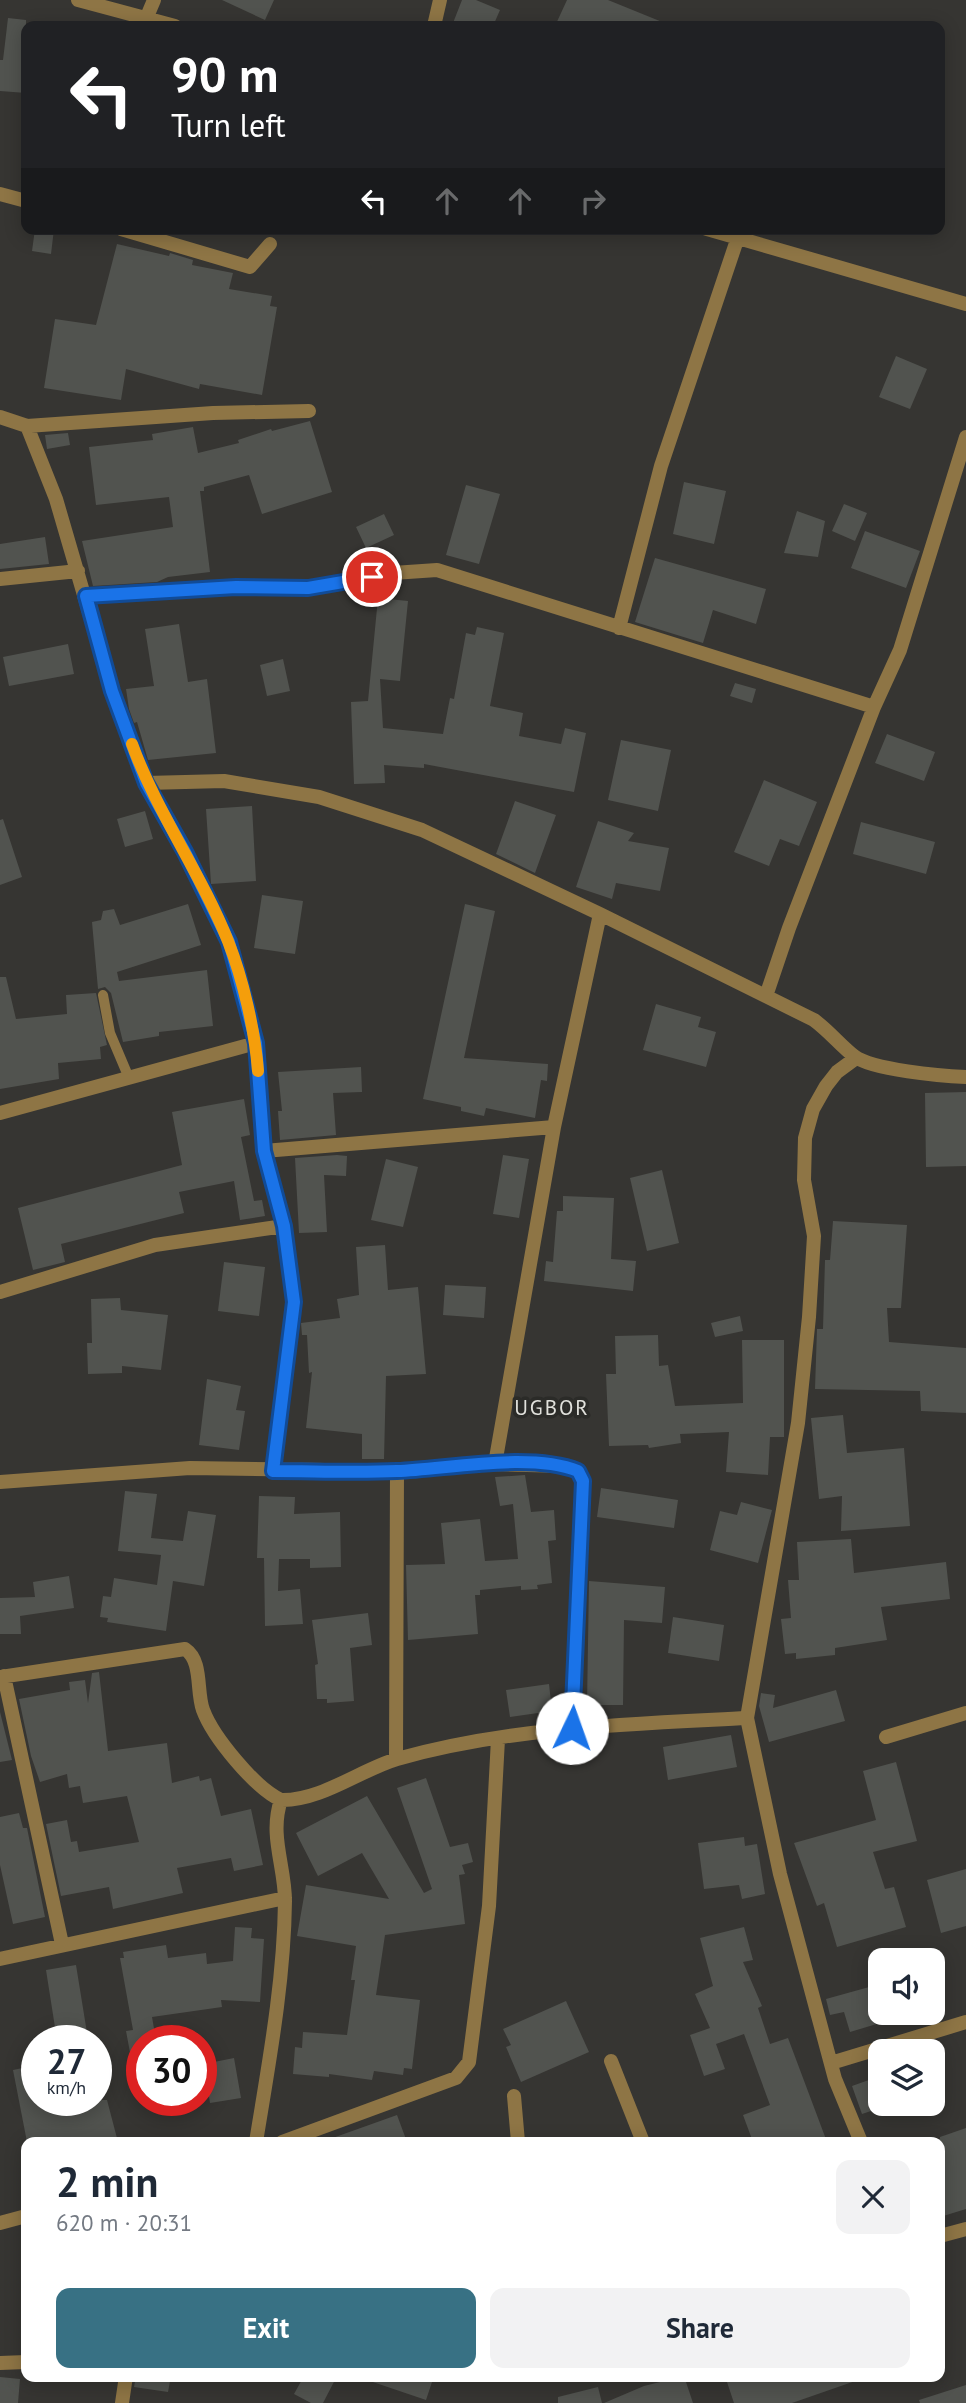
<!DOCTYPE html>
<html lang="en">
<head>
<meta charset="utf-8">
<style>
  :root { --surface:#fff; --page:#f2f2f3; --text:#1f2937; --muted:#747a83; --accent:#387184 }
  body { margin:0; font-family:"PT Sans",sans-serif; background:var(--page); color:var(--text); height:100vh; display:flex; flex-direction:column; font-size:26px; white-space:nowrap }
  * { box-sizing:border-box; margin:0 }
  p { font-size:23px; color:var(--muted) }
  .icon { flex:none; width:38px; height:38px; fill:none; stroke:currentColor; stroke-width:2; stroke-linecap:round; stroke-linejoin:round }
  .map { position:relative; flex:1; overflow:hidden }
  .sheet { position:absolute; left:21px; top:2137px; width:924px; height:245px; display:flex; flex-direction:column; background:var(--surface); border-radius:14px; box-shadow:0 4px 18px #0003 }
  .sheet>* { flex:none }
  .top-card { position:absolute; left:21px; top:21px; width:924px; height:214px; border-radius:14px; box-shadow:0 4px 18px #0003; background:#202124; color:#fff; overflow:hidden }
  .fabs { position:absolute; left:868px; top:1948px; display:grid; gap:14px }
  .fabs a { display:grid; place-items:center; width:77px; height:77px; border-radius:14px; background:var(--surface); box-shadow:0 4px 18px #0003; font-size:35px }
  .speed { position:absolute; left:21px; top:2025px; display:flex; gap:14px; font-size:35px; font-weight:700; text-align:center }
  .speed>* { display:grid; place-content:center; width:91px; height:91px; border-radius:50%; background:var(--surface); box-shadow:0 4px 18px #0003; line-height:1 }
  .speed small { font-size:18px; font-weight:400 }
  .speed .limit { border:10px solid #d22; background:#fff; color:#111 }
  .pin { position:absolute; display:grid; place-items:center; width:60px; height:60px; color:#fff; margin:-30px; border:4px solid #fff; border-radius:50%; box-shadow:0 2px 7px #0007 }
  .me { position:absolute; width:77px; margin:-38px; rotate:3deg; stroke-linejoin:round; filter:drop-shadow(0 0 5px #0008) }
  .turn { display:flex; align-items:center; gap:24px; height:147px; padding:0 35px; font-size:32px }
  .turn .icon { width:91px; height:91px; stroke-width:2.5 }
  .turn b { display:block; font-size:49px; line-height:60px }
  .lanes { display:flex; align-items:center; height:66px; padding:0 35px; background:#0003; justify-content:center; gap:35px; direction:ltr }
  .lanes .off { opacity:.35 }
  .round { display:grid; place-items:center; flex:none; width:74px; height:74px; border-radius:14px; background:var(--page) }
  .overview { display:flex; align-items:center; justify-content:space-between; height:119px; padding:0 35px }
  h1 { font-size:42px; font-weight:700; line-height:52px }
  .action { display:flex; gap:14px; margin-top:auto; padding:14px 35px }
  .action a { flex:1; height:80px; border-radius:14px; background:var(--accent); color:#fff; font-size:28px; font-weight:700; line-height:80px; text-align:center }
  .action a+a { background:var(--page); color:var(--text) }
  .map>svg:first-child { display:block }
  .building { fill:#51534f }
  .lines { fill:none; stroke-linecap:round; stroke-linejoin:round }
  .lane { stroke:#8e7545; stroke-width:10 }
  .street { stroke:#8e7545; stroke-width:14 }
  .route-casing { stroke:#114b97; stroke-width:18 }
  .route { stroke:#1a73e8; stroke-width:12 }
  .slow { stroke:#f59e0b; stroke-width:12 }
  .labels { text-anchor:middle; stroke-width:7; stroke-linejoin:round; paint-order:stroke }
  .quarter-label { font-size:21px; letter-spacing:2px; fill:#e1e1dc; stroke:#2b2b28 }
</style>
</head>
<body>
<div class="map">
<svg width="966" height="2403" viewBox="0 0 966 2403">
  <rect width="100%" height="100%" fill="#363532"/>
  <path class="building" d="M222 0H274L265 20Z
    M462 0H476L500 10 493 26H461L453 23Z
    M567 0H608L672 26H555Z
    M8 18 26 20V93L0 91V60H3Z
    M35 229H54L51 254 32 251Z
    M117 244 169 256 170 253 193 260 192 265 233 273 229 289 272 296 270 306 277 307 262 395 200 384 199 389 126 369 121 400 44 388 55 319 96 325Z
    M896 356 927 369 910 409 879 397Z
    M310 421 332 492 262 514 249 475 204 487V491H200L210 572 168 577 157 582 93 586 82 541 173 527 169 497 96 505 89 447 153 440 152 434 193 427 198 453 239 443 238 440 271 429 272 431Z
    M68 433 70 445 47 449 45 435Z
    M684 482 726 491 714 544 673 534Z
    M466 485 500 494 479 564 446 555Z
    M844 504 867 513 855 541 832 531Z
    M797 511 825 521 818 557 784 553Z
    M384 514 394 535 366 548 356 527Z
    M865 531 920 551 906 588 851 568Z
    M45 537 49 564 0 569V544Z
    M655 558 766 589 756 624 713 610 703 643 635 622Z
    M378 598 408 601 400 681 380 679 383 728 443 734 450 698 454 699 466 633 475 635 477 627 504 633 490 706 523 713 519 736 561 744 565 728 586 733 574 792 424 764V768L384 765 385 783 354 784 351 702 368 701Z
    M179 624 188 682 207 679 216 753 148 760 137 722 134 723 129 709 126 689 154 686 145 629Z
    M68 644 74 674 9 686 3 657Z
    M283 659 290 691 267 696 260 665Z
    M735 683 756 689 752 703 730 696Z
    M887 734 935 752 924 781 875 763Z
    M621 740 671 750 658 811 608 800Z
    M764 780 817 802 799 846 780 839 769 866 734 852Z
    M515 801 556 815 535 873 496 854Z
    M252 806 256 881 211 884 206 809Z
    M145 811 153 839 125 847 117 819Z
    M3 819 22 877 0 885V820Z
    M598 821 634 833 628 841 669 848 660 891 616 883 612 899 576 887Z
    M861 822 935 842 926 874 853 854Z
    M262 895 303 901 295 954 254 948Z
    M188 904 201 945 117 972 119 981 207 970 213 1026 159 1032V1036L123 1042 111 993 105 987 98 989 92 922 101 920 103 911 114 909 120 925Z
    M465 904 495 911 464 1058 548 1064 547 1081 541 1080 535 1118 486 1108 484 1116 461 1111V1107L423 1099Z
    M0 977H6L16 1019 67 1014 66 995 96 993 107 1045 100 1047 101 1059 58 1063 59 1079 0 1089Z
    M656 1004 701 1017 698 1027 716 1032 706 1067 643 1050Z
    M361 1067 362 1092 333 1093 336 1135 280 1140 278 1111H282L278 1072Z
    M966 1092V1166L926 1167 925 1093Z
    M244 1099 250 1135 241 1137 254 1201 262 1200 265 1216 240 1220 234 1181 179 1192 184 1213 61 1244 65 1262 33 1270 18 1208 182 1165 172 1112Z
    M337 1155 347 1156 346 1176 324 1175 327 1232 299 1233 295 1158Z
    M503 1155 529 1159 519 1218 493 1214Z
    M386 1159 418 1167 403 1227 371 1220Z
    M662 1170 679 1243 647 1251 630 1178Z
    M563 1196 614 1198 611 1259 636 1261 633 1291 544 1281 546 1261 553 1262 557 1211H563Z
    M833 1221 907 1225 901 1308H887L889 1342 966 1348V1413L921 1411 920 1391 815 1389 817 1329H823L825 1260H830Z
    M385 1245 388 1290 418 1287 426 1374 386 1376 384 1459H362V1434L306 1428 312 1372 309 1373 307 1335H302L301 1323 340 1318 337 1299 359 1295 356 1247Z
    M224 1262 265 1267 259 1316 218 1311Z
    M445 1285 486 1287 484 1318 443 1315Z
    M120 1298 121 1310 168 1315 161 1370 122 1366V1373L88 1374 87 1343H92L91 1299Z
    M740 1316 743 1331 715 1337 711 1323Z
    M658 1335 659 1366 668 1365 675 1406 743 1403 742 1340H784V1437H770L768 1475 726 1472 729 1432 680 1434 681 1443 649 1448 648 1445 609 1446 606 1374H616L615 1336Z
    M207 1379 241 1386 236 1410 245 1411 239 1450 199 1445Z
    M843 1415 847 1453 904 1448 910 1526 841 1531 842 1496 819 1499 811 1418Z
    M525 1475 531 1512 554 1510 556 1540 548 1541 552 1583 537 1585 538 1589 521 1590V1586L480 1590V1595H475L478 1634 408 1640 406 1565 445 1564 441 1523 480 1519 485 1561 518 1559 513 1504 500 1506 495 1477Z
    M601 1488 678 1500 674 1528 597 1517Z
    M125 1491 157 1494 151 1538 183 1541 188 1511 216 1515 204 1586 173 1581 166 1631 107 1622 108 1618 100 1617 103 1596 111 1597 114 1578 157 1585 161 1555 118 1551Z
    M259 1496 295 1497 294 1514 340 1512 341 1567 310 1568V1559H279L278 1591 300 1589 303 1624 265 1626 264 1558H257Z
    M741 1502 772 1510 758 1563 710 1550 720 1511 737 1515Z
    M851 1539 854 1573 946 1562 950 1599 881 1607 887 1640 835 1648V1655L796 1659V1653L785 1654 781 1619 791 1618 788 1580H799L797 1542Z
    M69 1576 74 1608 20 1616 21 1634H0V1598L35 1597 33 1582Z
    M589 1581 665 1587 662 1623 624 1620 623 1705H587Z
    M368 1613 372 1645 350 1648 354 1701 327 1703V1699H317L315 1665 318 1664 312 1620Z
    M673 1617 724 1625 719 1661 668 1653Z
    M99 1672 108 1751 167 1743 172 1783 199 1776 200 1781 211 1778 221 1816 251 1809 263 1865 234 1871 231 1858 177 1868 183 1893 113 1909 109 1887 61 1896 46 1824 67 1820 71 1842 77 1841 79 1852 139 1842 127 1796 83 1803 80 1786 69 1788 67 1774 40 1782 31 1756 19 1699 70 1690 69 1682 85 1680 88 1703 92 1673Z
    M549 1684 552 1711 510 1717 506 1690Z
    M836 1690 845 1721 769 1742 759 1706 761 1693 775 1695 773 1708Z
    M0 1712 12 1760 0 1762Z
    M731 1735 737 1767 668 1780 663 1747Z
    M896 1762 917 1841 873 1852 885 1889 894 1887 906 1927 837 1947 824 1903 817 1906 794 1843 876 1820 863 1771Z
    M426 1778 450 1847 468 1843 473 1862 462 1865 465 1874 459 1875 465 1924 385 1935 376 1995 420 2000 412 2069 404 2068 403 2075 374 2071 372 2080 329 2074V2077L293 2074 295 2047 302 2048 303 2032 347 2035 355 1980H351L356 1946 297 1936 306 1885 389 1899 362 1853 318 1876 296 1833 367 1796 424 1893 432 1889 397 1788Z
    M19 1813 23 1828H27L45 1917 13 1924 0 1865V1817Z
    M744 1837 745 1846 757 1844 765 1894 742 1899 739 1885 704 1889 698 1843Z
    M966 1869V1926L941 1933 927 1880Z
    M235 1927 252 1928 251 1938 264 1939 260 2002 221 2000 222 2007 152 2017 156 2040H142V2073L134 2074 126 2031 133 2030 120 1958H124L123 1952 166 1945 168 1958 206 1953 207 1964 233 1961Z
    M744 1927 753 1960 743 1962 762 2006 758 2008 770 2044 788 2038 827 2142H753L743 2115 770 2105 744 2034 716 2044 725 2069 704 2076 690 2035 710 2028 695 1994 713 1986 700 1938Z
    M76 1965 88 2039 57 2040 46 1970Z
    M880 1984V2023L850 2032 844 2012 830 2015 826 1999Z
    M566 2001 589 2052 521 2082 506 2047 511 2045 503 2029Z
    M234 2058 241 2098 210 2103 204 2064Z
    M37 2065V2100H107L118 2142H27L13 2070Z
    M880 2076V2108L862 2114 852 2086Z
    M397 2115 407 2142H327V2140Z
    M966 2128V2209L940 2217V2137Z
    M136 2376H171L168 2392 134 2387Z
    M304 2376H337L323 2403H311L294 2394Z
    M365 2376H434L426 2400 364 2379Z
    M684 2376 693 2403H604L644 2386Z
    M725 2376H860L861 2379 792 2403H734Z
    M0 2377 20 2379 18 2403H0Z
    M966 2385V2403H920L919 2400Z
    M598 2387 602 2403H558V2397Z"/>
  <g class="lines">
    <path class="lane" d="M103 995 110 1033 129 1078"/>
    <path class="street" d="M78 0 175 26
      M146 19 154 0
      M434 26 440 0
      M0 194 26 201
      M121 229 250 267 270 244
      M707 229 966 304
      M0 417 27 426 213 413 309 411
      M27 426 56 499 112 691 146 783 185 853 229 942 256 1043 264 1151 284 1226 294 1302 273 1471
      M0 579 78 571
      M85 596 236 587 308 588 393 573 437 570 874 707
      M619 628 661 466 737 240
      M146 783 224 781 319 797 422 830 600 914 814 1020C829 1031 840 1045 854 1056 872 1070 942 1076 966 1077
      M766 996 789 928 874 707 900 650 966 437
      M856 1058 837 1072 826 1086 813 1109 805 1138 804 1180 814 1236 809 1317 798 1423 747 1718 780 1874 835 2079 861 2142
      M0 1113 256 1043
      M264 1151 554 1127
      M0 1292 155 1245 284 1226
      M495 1464 554 1127 600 914
      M0 1482 190 1468 397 1471 495 1464 564 1466 578 1471 583 1481 572 1728
      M4 1676 62 1944
      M0 1677 185 1649C203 1661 196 1691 203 1710 213 1737 255 1788 281 1800 321 1801 360 1770 397 1759 510 1727 630 1724 747 1718
      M886 1737 966 1713
      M396 1759 397 1471
      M0 1959 285 1898
      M611 2061 643 2142
      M831 2063 966 2022
      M514 2096 518 2142
      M256 2142C269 2062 284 1982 285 1901 285 1866 269 1835 281 1800
      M282 2142 456 2078 469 2062 489 1906 498 1739
      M0 2223 26 2216
      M940 2236 966 2229
      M0 2363 26 2362
      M122 2403 126 2376"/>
  </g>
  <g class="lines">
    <defs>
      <path id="route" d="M372 577 308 588 236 587 86 596 112 691 146 783 185 852 229 942 256 1043 264 1151 284 1226 294 1302 273 1471C314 1471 356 1473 397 1471 448 1469 530 1452 578 1471L583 1481 572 1728"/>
    </defs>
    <use href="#route" class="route-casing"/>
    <use href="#route" class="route"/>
    <path class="slow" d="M132 744C157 813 201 873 228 941 243 979 255 1031 258 1071"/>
  </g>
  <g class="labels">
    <g class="quarter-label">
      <text x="552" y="1415">UGBOR</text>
    </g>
  </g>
</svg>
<div class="fabs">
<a><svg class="icon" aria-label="sound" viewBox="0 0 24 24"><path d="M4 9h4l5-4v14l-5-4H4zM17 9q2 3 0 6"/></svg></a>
<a><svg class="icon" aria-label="layers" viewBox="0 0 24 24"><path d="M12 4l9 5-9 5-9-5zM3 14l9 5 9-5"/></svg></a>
</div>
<div class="speed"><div>27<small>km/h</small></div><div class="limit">30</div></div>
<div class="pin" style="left:372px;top:577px;background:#d93025"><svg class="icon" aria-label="arrive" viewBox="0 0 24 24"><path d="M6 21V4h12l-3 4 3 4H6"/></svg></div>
<svg class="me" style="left:572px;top:1728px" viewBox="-20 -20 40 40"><circle r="19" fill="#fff"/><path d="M0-13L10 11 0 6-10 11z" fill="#1a73e8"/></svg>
<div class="top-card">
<div class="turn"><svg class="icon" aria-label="left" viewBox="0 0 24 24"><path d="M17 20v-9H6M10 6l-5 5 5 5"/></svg><div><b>90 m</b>Turn left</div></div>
<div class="lanes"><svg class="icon" aria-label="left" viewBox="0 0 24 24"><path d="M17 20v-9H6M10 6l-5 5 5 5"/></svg><svg class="icon off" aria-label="ahead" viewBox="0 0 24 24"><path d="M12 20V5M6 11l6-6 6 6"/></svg><svg class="icon off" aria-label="ahead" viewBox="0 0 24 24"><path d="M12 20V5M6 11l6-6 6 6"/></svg><svg class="icon off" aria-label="right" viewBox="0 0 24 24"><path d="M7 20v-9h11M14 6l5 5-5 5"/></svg></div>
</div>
<section class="sheet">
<div class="overview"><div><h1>2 min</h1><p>620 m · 20:31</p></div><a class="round"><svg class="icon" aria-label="close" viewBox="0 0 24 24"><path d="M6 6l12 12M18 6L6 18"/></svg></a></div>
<div class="action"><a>Exit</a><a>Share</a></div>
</section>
</div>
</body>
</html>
